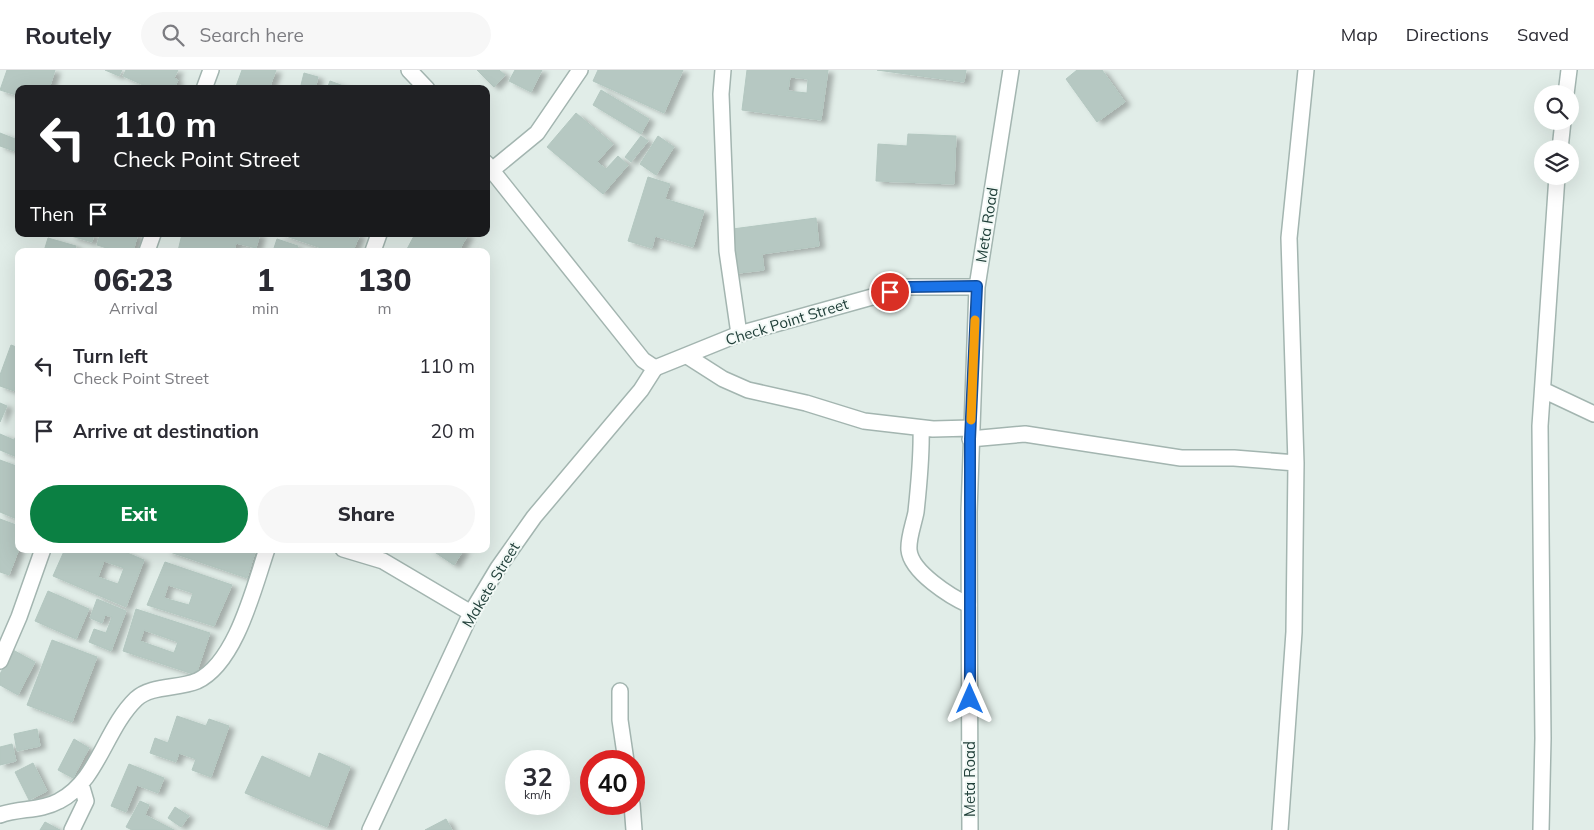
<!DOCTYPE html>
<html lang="en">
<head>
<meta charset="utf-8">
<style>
  :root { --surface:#fff; --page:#f7f7f7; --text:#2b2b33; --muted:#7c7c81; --line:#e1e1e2; --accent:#0b8043 }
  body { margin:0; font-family:Mulish,sans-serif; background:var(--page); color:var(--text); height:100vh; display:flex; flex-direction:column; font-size:19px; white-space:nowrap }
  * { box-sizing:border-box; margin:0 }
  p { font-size:16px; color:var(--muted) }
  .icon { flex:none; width:28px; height:28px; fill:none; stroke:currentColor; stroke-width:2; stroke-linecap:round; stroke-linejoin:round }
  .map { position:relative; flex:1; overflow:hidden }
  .sheet { position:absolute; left:15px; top:178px; width:475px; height:305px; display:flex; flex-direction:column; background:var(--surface); border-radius:10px; box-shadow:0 5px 20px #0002 }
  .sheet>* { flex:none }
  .guide { position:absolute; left:15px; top:15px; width:475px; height:152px; border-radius:10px; box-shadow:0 5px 20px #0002; background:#202124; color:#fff; overflow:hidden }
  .controls { position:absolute; left:1534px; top:15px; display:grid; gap:10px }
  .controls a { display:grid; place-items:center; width:45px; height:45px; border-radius:50%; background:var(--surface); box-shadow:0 5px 20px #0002; font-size:25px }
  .speed { position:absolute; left:505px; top:680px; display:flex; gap:10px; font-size:25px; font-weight:700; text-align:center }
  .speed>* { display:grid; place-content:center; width:65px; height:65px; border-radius:50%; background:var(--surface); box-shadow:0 5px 20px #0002; line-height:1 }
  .speed small { font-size:12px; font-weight:400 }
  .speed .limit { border:8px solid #d22; background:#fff; color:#111 }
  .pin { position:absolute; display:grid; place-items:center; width:42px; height:42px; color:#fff; margin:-21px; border:2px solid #fff; border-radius:50%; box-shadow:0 1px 5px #0007 }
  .me { position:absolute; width:55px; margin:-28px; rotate:0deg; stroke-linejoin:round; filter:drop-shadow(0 0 4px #0008) }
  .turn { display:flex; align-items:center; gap:18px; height:105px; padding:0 15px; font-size:22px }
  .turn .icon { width:65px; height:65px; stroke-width:2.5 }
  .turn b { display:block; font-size:35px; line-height:42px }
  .then { display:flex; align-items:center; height:48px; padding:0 15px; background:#0003; gap:10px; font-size:19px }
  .eta { display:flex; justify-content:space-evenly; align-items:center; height:85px; text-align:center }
  .eta b { font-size:30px; font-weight:800; line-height:35px }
  .button { display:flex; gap:10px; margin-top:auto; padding:10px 15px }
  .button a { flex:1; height:58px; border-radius:30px; background:var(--accent); color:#fff; font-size:20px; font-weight:800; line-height:58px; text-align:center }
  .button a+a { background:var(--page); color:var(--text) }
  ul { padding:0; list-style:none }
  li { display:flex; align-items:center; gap:15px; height:65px; padding:0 15px }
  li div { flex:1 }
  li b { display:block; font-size:19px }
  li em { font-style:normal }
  header { display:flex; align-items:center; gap:30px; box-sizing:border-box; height:70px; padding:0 25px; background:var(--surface); border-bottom:1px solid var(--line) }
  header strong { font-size:24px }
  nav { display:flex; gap:28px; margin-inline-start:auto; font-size:18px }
  .search { width:350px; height:45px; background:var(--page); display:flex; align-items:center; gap:12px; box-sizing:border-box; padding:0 18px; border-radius:28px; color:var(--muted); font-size:19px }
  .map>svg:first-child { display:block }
  .building { fill:#b6c8c2; stroke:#b3c7c0; fill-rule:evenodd; filter:url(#shadow) }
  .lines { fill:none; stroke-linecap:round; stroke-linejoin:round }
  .minor-casing { stroke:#a3b5b0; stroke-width:18 }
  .tertiary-casing { stroke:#a3b5b0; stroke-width:18 }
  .minor { stroke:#fff; stroke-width:15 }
  .tertiary { stroke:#fff; stroke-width:15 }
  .route-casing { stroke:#114b97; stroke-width:12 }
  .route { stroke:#1a73e8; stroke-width:9 }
  .slow { stroke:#f59e0b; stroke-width:9 }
  .labels { text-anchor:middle; stroke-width:4; stroke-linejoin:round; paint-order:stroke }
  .street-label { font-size:15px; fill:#203f39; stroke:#f2f9f6 }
</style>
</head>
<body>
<header>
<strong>Routely</strong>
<div class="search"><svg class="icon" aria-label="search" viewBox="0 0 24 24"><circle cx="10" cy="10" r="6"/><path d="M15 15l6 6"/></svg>Search here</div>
<nav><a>Map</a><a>Directions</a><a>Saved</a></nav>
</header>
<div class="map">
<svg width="1594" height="760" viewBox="0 0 1594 760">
  <defs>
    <filter id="shadow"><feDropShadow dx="5.5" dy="3" stdDeviation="2.5" flood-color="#0004"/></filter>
  </defs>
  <rect width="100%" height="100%" fill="#e1ede8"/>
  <path class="building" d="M7 0H55L49 19H19V26L0 20Z
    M105 0H122L119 6Z
    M126 0H178L174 8 178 10 174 19H152L123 6Z
    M242 0H276L269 19H235Z
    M477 0H499L505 5 494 17Z
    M515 0H542L531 22 509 11Z
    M598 0H683L664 43 593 11Z
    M747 0H828L821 50 742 40ZM790 7 808 9 807 23 788 21Z
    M877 0H966L964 12Z
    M1077 0H1102L1125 32 1097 52 1066 9Z
    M304 3 318 7 315 19H300Z
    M330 11 352 19H327Z
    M601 20 649 49 641 64 593 35Z
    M576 43 613 74 597 92 606 99 618 86 628 95 603 124 547 77Z
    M0 63 18 70 14 81 0 76Z
    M908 64 956 66 954 114 876 111 878 74 907 76Z
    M641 66 648 71 631 92 625 87Z
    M658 66 674 77 656 105 640 94Z
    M648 107 670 114 665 129 704 141 693 177 655 166 652 178 628 171Z
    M816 148 819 176 762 184 764 200 731 204 725 160Z
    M71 164H94L92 172 71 166Z
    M100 164H138L133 181H117L97 175Z
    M182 164H260L256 178 236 173 234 181H178Z
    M280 164H360L353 181H330Z
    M415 164H468L459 181H406Z
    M48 168 76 176 75 181H44Z
    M277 169 298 176 296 181H273Z
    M11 275 19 278V308L14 321 0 316V305Z
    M0 333 7 336 0 352Z
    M19 360V388L0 380V364L14 370Z
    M0 390 19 397V450L0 442Z
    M0 449 19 456V479L9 505 0 502Z
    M65 479H118L144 490 126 537 53 506ZM104 491 124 498 118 514 98 507Z
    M168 479H256L247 508 167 481Z
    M430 479H464L454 495Z
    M165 492 232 515 214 556 147 535ZM168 515 193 523 189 535 164 528Z
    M48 521 89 539 76 569 35 551Z
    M97 529 126 541 111 581 89 572 94 559 106 563 112 547 105 545 102 553 90 548Z
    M136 539 210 563 196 605 123 581ZM144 560 178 572 174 583 140 571Z
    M52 570 97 587 72 652 27 635Z
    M13 580 35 592 18 625 0 615V604Z
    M177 646 206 656 209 649 229 656 211 707 192 700 196 689 179 683 176 692 150 683 155 668 168 673Z
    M37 659 40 676 17 681 14 664Z
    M74 669 89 678 73 708 58 700Z
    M12 674 16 691 0 695V677Z
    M319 683 350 697 327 757 245 723 262 686 310 708Z
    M33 693 47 721 29 730 15 702Z
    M129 694 164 708 158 723 137 715 126 742 111 736Z
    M140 731 149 735 145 745 174 760H132L126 757Z
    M175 737 189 746 181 757 168 748Z
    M446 749 452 760H425Z
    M45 752 60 760H40Z"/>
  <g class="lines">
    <defs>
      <path id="minor" d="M723 0 721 24 727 181 739 264
        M204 19 211 0
        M1566 24 1569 0
        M1560 79 1563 51
        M492 100 537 63 580 0
        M147 181 153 164
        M373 181 379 164
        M687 286 723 309 748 320 806 333 864 351 933 359 971 358
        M1543 320 1594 344
        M921 358C922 386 919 414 916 442 914 453 908 468 909 480 911 502 951 527 969 535
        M970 369 1025 364 1181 388H1234L1296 393
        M343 479 383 491 471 543
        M0 591 19 547 43 479
        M620 621V650L626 691
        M632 734 634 760
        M0 745C19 738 41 741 59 731 98 711 105 659 136 629 151 615 178 619 197 611 236 593 254 517 267 479
        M72 760 86 731 81 714
        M370 760 471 543 498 498 534 447 641 320 655 298
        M1280 760 1294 562 1296 393 1289 168 1306 0
        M1541 760 1543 668 1540 356 1557 106"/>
      <path id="tertiary" d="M409 0 427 19
        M486 93 643 290 655 298 739 264 908 217H977
        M970 760 969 442 977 217 1011 0"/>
    </defs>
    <use href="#minor" class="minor-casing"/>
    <use href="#tertiary" class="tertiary-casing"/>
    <use href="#minor" class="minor"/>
    <use href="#tertiary" class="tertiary"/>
  </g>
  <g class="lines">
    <defs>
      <path id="route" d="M890 222 908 217 977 216 970 369V629"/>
    </defs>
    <use href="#route" class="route-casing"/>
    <use href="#route" class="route"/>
    <path class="slow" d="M971 350 975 250"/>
  </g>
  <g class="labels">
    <g class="street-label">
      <text transform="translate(987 155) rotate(-81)" y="5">Meta Road</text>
      <text transform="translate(787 252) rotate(-17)" y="5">Check Point Street</text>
      <text transform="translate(491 515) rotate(-59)" y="5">Makete Street</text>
      <text transform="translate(970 709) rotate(-90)" y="5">Meta Road</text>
    </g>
  </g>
</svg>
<div class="controls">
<a><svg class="icon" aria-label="search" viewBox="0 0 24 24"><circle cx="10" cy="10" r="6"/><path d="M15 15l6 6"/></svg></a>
<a><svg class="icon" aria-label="layers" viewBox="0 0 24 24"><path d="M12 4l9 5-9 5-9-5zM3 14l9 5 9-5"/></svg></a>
</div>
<div class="speed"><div>32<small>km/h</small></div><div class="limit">40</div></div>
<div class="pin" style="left:890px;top:222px;background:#d93025"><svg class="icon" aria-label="arrive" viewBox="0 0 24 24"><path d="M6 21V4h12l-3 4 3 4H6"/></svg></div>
<svg class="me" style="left:970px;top:629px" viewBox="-20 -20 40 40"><path d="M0-17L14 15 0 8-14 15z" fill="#1a73e8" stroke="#fff" stroke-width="4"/></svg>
<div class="guide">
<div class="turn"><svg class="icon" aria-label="left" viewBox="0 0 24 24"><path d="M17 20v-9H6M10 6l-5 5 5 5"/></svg><div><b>110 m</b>Check Point Street</div></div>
<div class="then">Then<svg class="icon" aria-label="arrive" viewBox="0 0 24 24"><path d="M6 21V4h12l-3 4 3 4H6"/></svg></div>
</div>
<section class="sheet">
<div class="eta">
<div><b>06:23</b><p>Arrival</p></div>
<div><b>1</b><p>min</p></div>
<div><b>130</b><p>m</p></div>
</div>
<ul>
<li><svg class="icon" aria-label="left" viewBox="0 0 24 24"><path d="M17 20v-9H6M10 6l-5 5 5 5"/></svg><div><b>Turn left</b><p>Check Point Street</p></div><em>110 m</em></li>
<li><svg class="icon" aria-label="arrive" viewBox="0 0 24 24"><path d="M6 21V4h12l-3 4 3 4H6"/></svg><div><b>Arrive at destination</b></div><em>20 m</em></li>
</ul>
<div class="button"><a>Exit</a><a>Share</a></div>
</section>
</div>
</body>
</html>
